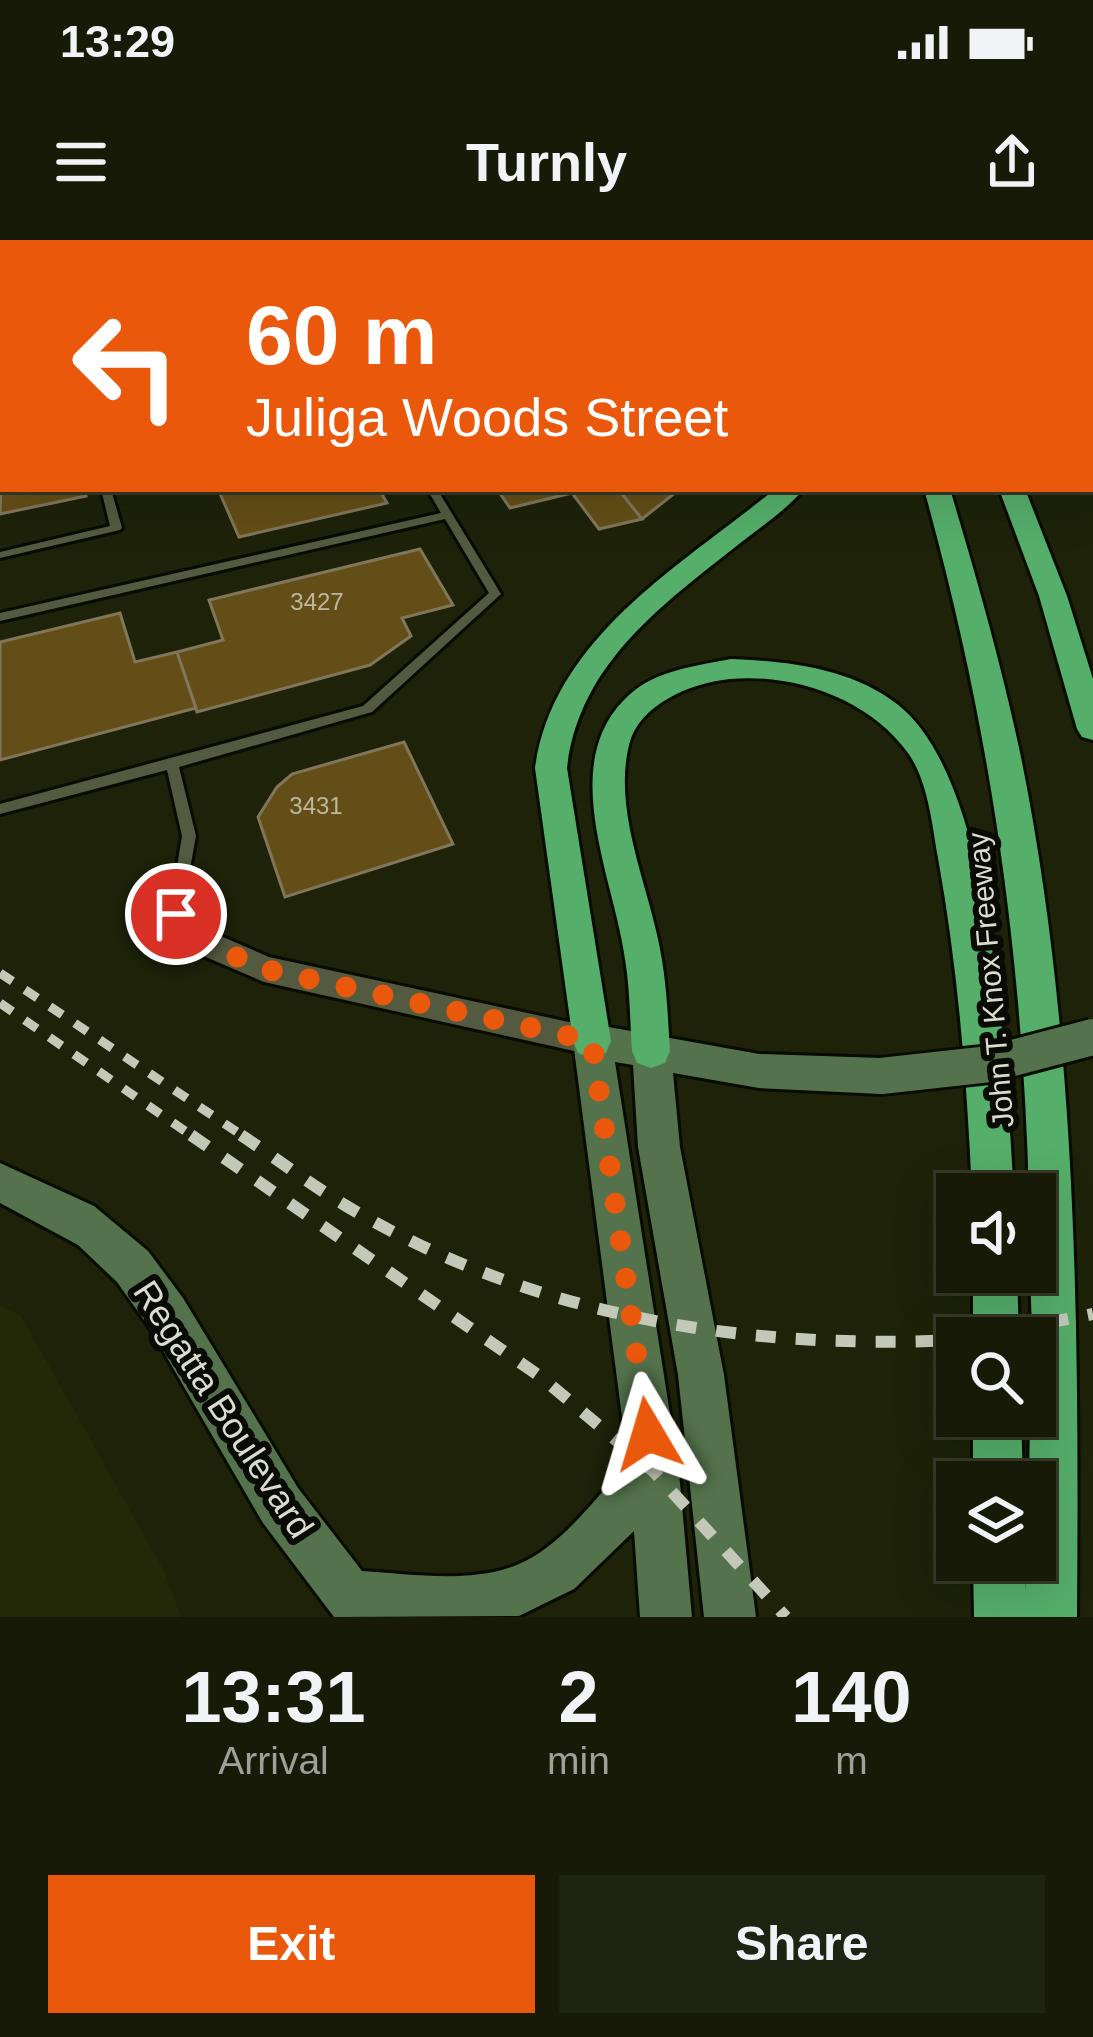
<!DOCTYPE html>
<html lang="en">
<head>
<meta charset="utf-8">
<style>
  :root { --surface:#161a07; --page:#1f2311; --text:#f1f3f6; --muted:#9ea19b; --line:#353828; --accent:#ea580c }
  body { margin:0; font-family:Arial,sans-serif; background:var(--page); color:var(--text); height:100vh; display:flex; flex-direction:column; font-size:45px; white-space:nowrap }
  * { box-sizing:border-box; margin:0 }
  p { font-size:39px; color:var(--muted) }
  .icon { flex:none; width:66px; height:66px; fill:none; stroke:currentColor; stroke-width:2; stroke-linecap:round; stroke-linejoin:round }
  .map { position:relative; height:1377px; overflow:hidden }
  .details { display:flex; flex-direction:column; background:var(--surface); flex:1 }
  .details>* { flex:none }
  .guide { position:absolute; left:0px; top:0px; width:1095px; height:252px; box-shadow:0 12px 48px #0002,0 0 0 3px var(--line); background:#ea580c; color:#fff; overflow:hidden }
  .fabs { position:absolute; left:936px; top:933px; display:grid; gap:24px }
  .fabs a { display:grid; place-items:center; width:120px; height:120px; border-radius:0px; background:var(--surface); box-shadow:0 12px 48px #0002,0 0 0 3px var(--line); font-size:60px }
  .pin { position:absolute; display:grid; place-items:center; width:102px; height:102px; color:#fff; margin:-51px; border:6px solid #fff; border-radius:50%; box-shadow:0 3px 12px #0007 }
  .me { position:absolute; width:132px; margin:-66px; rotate:353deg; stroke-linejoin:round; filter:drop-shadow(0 0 9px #0008) }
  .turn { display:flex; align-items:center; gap:42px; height:252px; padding:0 48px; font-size:54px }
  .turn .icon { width:156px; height:156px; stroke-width:2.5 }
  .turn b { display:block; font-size:84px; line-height:102px }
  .eta { display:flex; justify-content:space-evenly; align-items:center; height:204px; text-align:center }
  .eta b { font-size:72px; font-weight:800; line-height:84px }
  .action { display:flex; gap:24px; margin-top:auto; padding:24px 48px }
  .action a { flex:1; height:138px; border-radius:0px; background:var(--accent); color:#fff; font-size:48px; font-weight:800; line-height:138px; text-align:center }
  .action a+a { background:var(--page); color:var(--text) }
  .status { display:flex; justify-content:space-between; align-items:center; height:84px; padding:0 60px; background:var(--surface); direction:ltr }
  .status svg { height:33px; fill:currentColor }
  header { display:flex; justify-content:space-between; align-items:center; height:156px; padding:0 48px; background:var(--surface); font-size:54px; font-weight:800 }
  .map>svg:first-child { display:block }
  .built { fill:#232908 }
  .building { fill:#634e17; stroke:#81765a; stroke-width:3 }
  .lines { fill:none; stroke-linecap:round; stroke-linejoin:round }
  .lane-casing { stroke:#080b00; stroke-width:6 }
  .street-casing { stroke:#080b00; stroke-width:6 }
  .secondary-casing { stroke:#080b00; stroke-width:6 }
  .highway-casing { stroke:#080b00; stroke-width:6 }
  .lane { fill:#545a3f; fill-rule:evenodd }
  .street { fill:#545a3f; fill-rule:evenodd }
  .secondary { fill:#54734c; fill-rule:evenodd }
  .highway { fill:#55ae6a; fill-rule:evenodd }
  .rail-far1 { stroke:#c4c8b8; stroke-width:9; stroke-dasharray:15 15; stroke-linecap:butt }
  .rail { stroke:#c4c8b8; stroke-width:12; stroke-dasharray:20 20; stroke-linecap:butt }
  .secondary-bridge-casing { stroke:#080b00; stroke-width:42; stroke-linecap:butt }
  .secondary-bridge { stroke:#54734c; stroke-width:36 }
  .route { stroke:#ea580c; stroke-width:21; stroke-dasharray:0 37.8 }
  .labels { text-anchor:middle; stroke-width:12; stroke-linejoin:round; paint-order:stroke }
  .number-label { font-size:24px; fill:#bcb9a0 }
  .street-label { font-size:30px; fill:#d9ddce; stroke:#080a03 }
  .near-street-label { font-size:36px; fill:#d9ddce; stroke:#080a03 }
</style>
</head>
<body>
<div class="status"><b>13:29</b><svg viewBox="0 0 49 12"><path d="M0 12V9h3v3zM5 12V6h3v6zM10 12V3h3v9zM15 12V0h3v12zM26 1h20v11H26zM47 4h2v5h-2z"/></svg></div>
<header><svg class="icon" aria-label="menu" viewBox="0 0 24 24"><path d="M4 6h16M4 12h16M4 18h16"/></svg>Turnly<svg class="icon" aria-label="share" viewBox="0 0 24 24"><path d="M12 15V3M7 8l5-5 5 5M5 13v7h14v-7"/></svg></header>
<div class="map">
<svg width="1093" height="1377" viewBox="0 0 1093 1377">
  <rect width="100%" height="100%" fill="#1d2209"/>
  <path class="built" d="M0 1065 21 1076 164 1331 181 1377H0Z"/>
  <path class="building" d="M0 0H272L273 3H3L0 36Z
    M3 191V249H84L86 256 0 274Z
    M218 249H379L387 263 239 297Z
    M497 249H618L642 279 599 289 572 253 510 268Z
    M618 249H680L642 279Z
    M420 309 453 365 402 378 411 396 370 425 197 472 177 412 223 400 209 360Z
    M120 373 135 422 177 412 196 468 0 520V402Z
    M404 502 453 604 285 657 258 577 277 547 292 534Z"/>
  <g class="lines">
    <defs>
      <path id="lane" d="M397 0H416L408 3H389Z
        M691 0H699L701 3H693Z
        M982 0H990L992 3H984Z
        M1092 42H1093V48H1092Z
        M0 64H3V70H0Z
        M3 134V140L0 141V135Z
        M3 170V176L0 177V171Z
        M101 249H111L122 288 120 290 0 318V312L110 286Z
        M427 249H437L501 354 372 472 179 527 196 596 181 678H171L169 674 182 596 167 530 0 574V564L363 466 489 353 445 279 0 381V373L441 273Z"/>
      <path id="street" d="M0 100H3V112H0Z
        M176 662 223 697 269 717 592 787 603 791 608 801 603 811 592 815 264 742 201 715 161 674 165 666Z"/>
      <path id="secondary" d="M1082 0H1093V8L1092 3Z
        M592 784 759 814 881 818 895 824 901 836 895 848 881 854 759 848 673 833 680 907 724 1135 756 1377H704L678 1135 638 907 633 825 615 822 679 1232 692 1377H640L634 1291 574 1349 519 1376 334 1377 263 1283 151 1090 117 1042 78 1005 0 963V923L94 966 148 1011 183 1058 298 1248 362 1331C411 1334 472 1344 519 1324 563 1305 596 1257 628 1223L573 801 578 789Z"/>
      <path id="highway" d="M769 0H789L790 3H770Z
        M804 0H824L826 3H806Z
        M864 0H884L886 3H866Z
        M917 0H939L941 3H919Z
        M1092 116H1093V130H1092Z
        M775 249H804C786 270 761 287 739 304 662 365 579 424 567 528L611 801 606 813 592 818 578 813 573 801 535 528C553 397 681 326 775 249Z
        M924 249H950C977 339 1003 430 1022 522 1078 803 1079 1092 1077 1377H974L973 1320H1025L1026 1352V1320H1035V1242H1029L1030 1176H1035L1030 1032H1035V954H1029C1022 708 990 486 924 249Z
        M999 249H1025L1067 356 1093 439V500L1082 497 1077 489 1039 356Z
        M731 419C787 421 851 428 897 464 996 540 1006 833 1014 954H972C967 841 958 729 938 618 932 584 928 541 908 513 869 459 794 433 730 439 691 443 639 464 629 505 612 575 652 652 662 720 667 750 668 781 670 811L665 823 651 828 637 823 632 811C630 781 630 749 625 719 614 638 556 523 628 456 655 430 696 426 731 419Z
        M973 1032H1017L1019 1098H973Z
        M973 1176H1021L1023 1242H973Z"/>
    </defs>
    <use href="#lane" class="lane-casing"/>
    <use href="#street" class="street-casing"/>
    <use href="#secondary" class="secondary-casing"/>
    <use href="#highway" class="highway-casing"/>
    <use href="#lane" class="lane"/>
    <use href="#street" class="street"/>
    <use href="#secondary" class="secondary"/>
    <use href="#highway" class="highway"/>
    <path class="rail-far1" d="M0 733 246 898
      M0 763 195 898"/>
    <path class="rail" d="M191 895 541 1137 654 1232 786 1377
      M241 895C277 919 311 945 348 967 534 1077 744 1110 957 1100
      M970 1098 1093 1074"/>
    <defs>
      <path id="secondary-bridge" d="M881 836 990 824 1093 797"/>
    </defs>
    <use href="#secondary-bridge" class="secondary-bridge-casing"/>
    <use href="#secondary-bridge" class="secondary-bridge"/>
  </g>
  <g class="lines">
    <path class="route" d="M176 674 212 706 264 729 592 801 648 1194"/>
  </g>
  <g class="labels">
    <g class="number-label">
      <text x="317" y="370">3427</text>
      <text x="316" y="574">3431</text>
    </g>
    <g class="street-label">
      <text transform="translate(991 740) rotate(-95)" y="10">John T. Knox Freeway</text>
    </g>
    <g class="near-street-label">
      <text transform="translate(224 1169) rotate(57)" y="13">Regatta Boulevard</text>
    </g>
  </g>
</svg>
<div class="fabs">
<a><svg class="icon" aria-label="sound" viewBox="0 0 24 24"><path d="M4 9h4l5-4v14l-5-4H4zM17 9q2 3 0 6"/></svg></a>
<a><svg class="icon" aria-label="search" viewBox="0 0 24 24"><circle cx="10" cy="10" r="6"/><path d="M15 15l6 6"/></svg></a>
<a><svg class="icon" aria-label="layers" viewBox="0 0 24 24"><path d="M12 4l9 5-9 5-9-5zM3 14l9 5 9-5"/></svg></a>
</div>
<div class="pin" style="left:176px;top:674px;background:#d93025"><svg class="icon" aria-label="arrive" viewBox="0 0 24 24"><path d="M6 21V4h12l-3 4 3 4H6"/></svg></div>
<svg class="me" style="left:648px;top:1194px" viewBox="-20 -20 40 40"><path d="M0-17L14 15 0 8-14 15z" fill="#ea580c" stroke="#fff" stroke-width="4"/></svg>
<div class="guide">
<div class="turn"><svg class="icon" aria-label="left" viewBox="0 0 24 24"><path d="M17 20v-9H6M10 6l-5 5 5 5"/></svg><div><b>60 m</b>Juliga Woods Street</div></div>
</div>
</div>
<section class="details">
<div class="eta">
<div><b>13:31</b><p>Arrival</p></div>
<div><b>2</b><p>min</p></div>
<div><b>140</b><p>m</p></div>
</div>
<div class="action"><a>Exit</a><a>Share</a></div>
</section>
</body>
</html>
